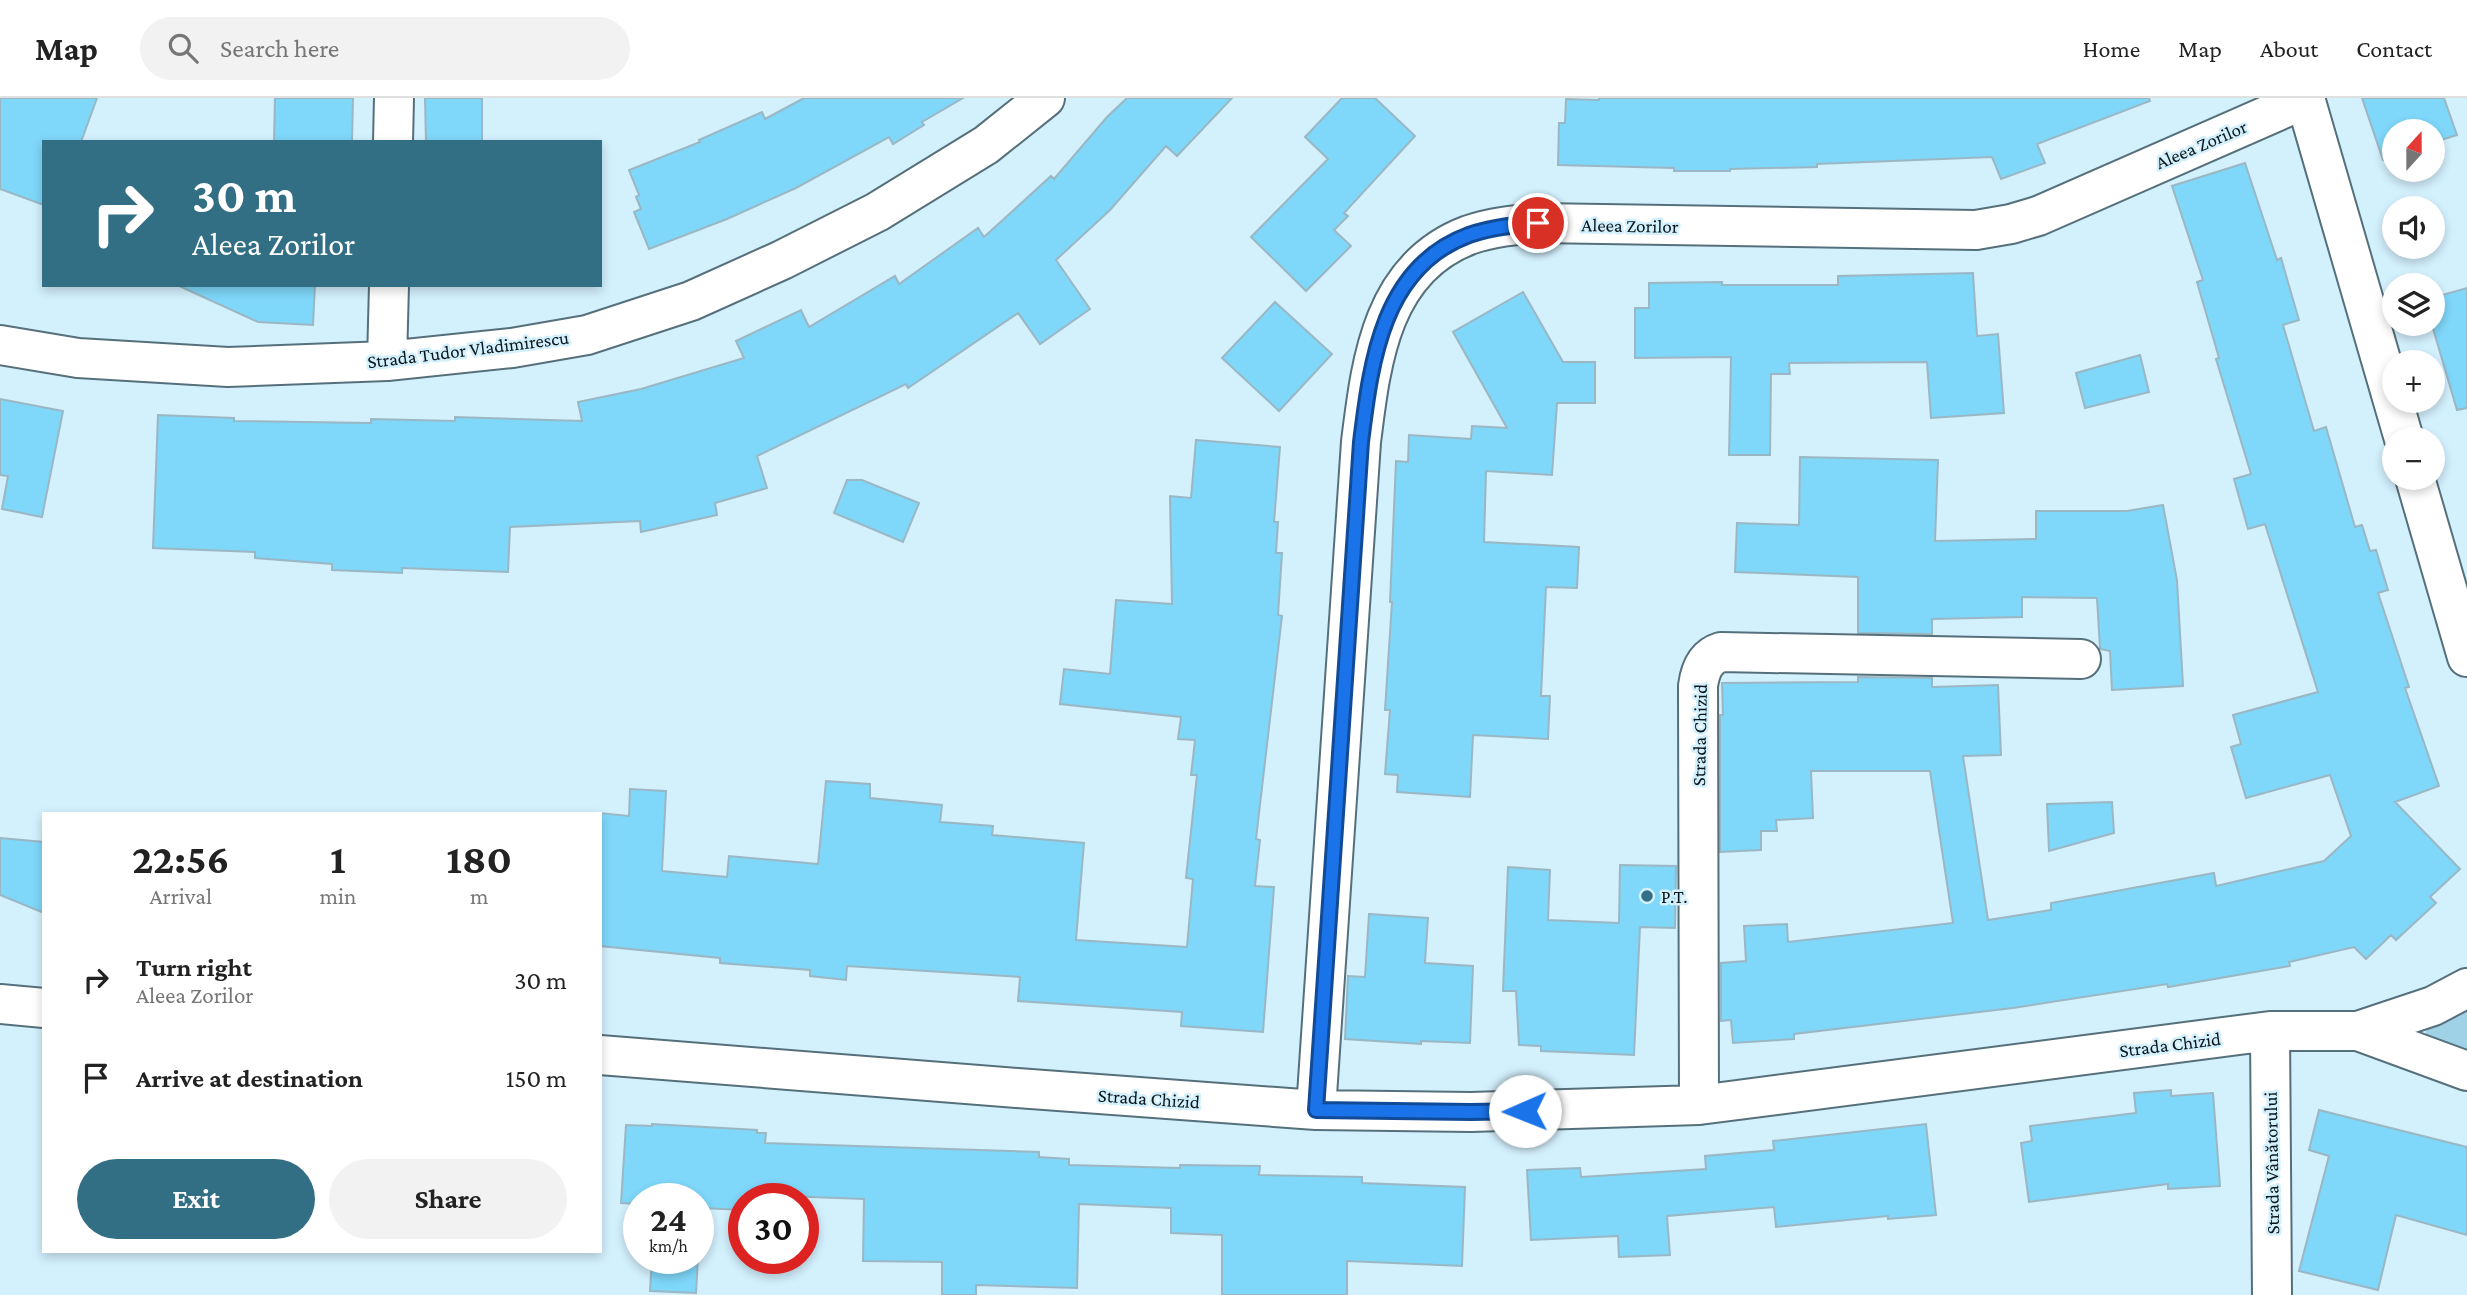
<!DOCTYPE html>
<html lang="en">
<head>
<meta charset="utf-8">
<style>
  :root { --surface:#fff; --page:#f2f2f2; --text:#222; --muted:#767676; --line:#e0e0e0; --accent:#326f85 }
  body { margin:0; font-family:"Crimson Pro",serif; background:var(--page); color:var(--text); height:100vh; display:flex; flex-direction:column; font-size:26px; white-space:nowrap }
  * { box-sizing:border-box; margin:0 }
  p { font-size:23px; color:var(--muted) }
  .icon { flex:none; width:38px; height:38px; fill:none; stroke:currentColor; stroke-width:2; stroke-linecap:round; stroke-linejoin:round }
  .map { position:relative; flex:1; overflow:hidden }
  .details { position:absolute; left:42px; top:714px; width:560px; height:441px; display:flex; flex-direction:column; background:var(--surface); border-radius:0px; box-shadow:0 4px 10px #0003 }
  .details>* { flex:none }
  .guide { position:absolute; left:42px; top:42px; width:560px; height:147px; border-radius:0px; box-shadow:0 4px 10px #0003; background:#326f85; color:#fff; overflow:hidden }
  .needle { width:46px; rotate:21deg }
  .tools { position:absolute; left:2382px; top:21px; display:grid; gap:14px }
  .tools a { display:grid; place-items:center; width:63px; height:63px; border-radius:50%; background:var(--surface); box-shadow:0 4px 10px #0003; font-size:35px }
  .speed { position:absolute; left:623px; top:1085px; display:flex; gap:14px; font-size:35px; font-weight:700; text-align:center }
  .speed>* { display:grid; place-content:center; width:91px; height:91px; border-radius:50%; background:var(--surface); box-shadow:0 4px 10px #0003; line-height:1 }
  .speed small { font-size:18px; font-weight:400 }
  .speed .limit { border:10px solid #d22; background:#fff; color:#111 }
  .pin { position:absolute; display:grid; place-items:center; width:60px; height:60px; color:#fff; margin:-30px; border:4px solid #fff; border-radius:50%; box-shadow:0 2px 7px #0007 }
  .me { position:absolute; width:77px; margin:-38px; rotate:269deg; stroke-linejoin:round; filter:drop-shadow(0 0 5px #0008) }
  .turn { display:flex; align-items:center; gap:24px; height:147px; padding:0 35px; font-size:32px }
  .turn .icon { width:91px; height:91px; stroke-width:2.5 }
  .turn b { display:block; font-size:49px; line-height:60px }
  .eta { display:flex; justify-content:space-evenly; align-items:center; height:119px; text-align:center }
  .eta b { font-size:42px; font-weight:700; line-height:49px }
  .cta { display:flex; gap:14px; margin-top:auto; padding:14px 35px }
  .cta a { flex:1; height:80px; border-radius:42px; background:var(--accent); color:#fff; font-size:28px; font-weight:700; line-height:80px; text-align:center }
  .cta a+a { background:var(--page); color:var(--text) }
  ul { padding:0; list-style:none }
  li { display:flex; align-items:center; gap:21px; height:98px; padding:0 35px }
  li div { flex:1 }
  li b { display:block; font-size:26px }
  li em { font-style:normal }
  header { display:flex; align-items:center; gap:42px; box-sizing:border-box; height:98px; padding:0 35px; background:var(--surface); border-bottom:2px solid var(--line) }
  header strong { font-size:33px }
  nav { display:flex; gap:38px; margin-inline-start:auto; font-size:24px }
  .search { width:490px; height:63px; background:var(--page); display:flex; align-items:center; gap:18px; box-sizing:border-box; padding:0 24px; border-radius:38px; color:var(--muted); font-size:26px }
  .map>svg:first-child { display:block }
  .green { fill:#9fd2e7 }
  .building { fill:#7fd7f9; stroke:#9bb7c3; stroke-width:2 }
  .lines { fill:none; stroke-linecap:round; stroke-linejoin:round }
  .street-casing { stroke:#56707b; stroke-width:42 }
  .street { stroke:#fff; stroke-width:38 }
  .route-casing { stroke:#114b97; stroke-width:18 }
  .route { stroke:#1a73e8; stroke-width:12 }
  .poi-dot { fill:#326f85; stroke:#d3f0fd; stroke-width:2.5 }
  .labels { text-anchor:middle; stroke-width:5; stroke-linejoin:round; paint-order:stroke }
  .street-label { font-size:19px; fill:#0b161a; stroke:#d3f0fd }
  .poi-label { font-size:19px; fill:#0b161a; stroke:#d3f0fd; text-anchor:start }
</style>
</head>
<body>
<header>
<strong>Map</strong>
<div class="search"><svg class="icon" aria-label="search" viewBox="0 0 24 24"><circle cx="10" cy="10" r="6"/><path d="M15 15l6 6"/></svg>Search here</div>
<nav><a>Home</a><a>Map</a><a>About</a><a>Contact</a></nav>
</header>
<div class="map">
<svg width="2467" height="1197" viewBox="0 0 2467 1197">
  <rect width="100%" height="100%" fill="#d3f0fd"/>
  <path class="green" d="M2467 911V952L2425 937 2427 930Z"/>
  <path class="building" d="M0 0H97L81 44H44V107L0 91Z
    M275 0H353L352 44H274Z
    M425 0H482V44H426Z
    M804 0H963L922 24 924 27 893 46 889 39 796 90 727 121 649 151 634 114 641 111 636 99 639 97 629 72 700 44 699 42 762 14 765 21Z
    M1127 0H1232L1177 58 1166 48 1110 112 1056 162 1090 211 1040 246 1018 215 908 290 906 286 757 358 767 390 715 405 717 417 641 434 640 423 510 429 508 474 402 470V475L332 472V466L255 460V454L153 450 158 317 234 320V323L371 325V321L455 323V319L582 323 578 304 641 291 744 260 736 243 801 212 809 229 895 178 899 186 978 130 984 139 1051 78 1054 81 1107 19Z
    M1342 0H1375L1415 38 1344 115 1348 118 1334 132 1351 148 1306 193 1251 139 1328 61 1305 39Z
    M1599 0H2149L2150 3 2037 46 2045 65 2001 81 1992 59 1817 66V69L1730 71V73H1674V70L1558 67 1559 25H1565L1566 1 1599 2Z
    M2362 0H2444L2457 37 2432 45V33H2394V59L2383 62Z
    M2245 65 2277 162 2281 160 2299 222 2283 227 2314 333 2326 329 2355 429 2362 427 2370 453 2376 452 2388 492 2378 495 2409 589 2405 590 2439 688 2395 704 2460 771 2430 799 2436 805 2396 842 2391 837 2366 861 2354 849 2289 864 2290 868 2168 889 2167 886 2013 910 1794 936V941L1733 945 1731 922 1721 923V865L1746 863 1744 828 1787 826 1788 844 1953 825 1930 673H1811L1813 720 1776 722 1777 733H1761V752L1720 754V617H1723L1722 585 1858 584V579L1932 580V589L1998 587 2001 657 1963 658 1988 822 2051 812V805L2214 775 2216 788 2324 763 2351 738 2330 677 2246 700 2231 649 2241 646 2233 617 2318 594 2265 426 2248 431 2234 381 2251 376 2216 261 2219 260 2197 184 2203 182 2172 88Z
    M1973 175 1977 238 1998 236 2004 315 1931 320 1927 264 1789 265 1790 276H1771L1770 357H1729L1731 259 1635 260V210H1649V185L1722 184V187H1838V178Z
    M177 187H315L313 227 258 224Z
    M2467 190V310L2457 312 2432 227V200Z
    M1523 194 1563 264H1595V305H1557L1552 377 1486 373 1484 444 1579 449 1577 490 1546 489 1541 598H1550L1548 641 1473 637 1470 699 1397 694 1398 677 1385 676 1390 612H1385L1392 504H1390L1396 363 1408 364 1409 337 1471 341 1472 328 1507 330 1453 234Z
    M1275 204 1332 256 1279 313 1222 260Z
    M2140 257 2149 294 2085 310 2076 275Z
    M0 301 63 313 42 419 2 411 8 378 0 377Z
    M1196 342 1280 349 1274 424H1278L1276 455H1282L1278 517 1282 518 1256 741 1260 742 1255 788 1274 789 1263 934 1181 928 1182 914 1018 903 1020 879 847 868 846 882 810 878V872L720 865V860L600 848V715L629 718 630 691 666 693 662 773 727 779 729 758 818 766 826 683 870 686V700L942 707 940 724 993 728 992 737 1084 745 1076 842 1187 849 1193 781 1186 780 1197 677H1191L1195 642 1178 641 1181 619 1060 606 1064 571 1110 576 1116 502 1172 506 1170 398 1191 400Z
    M1800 359 1938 362 1935 443 2036 441V413H2127L2163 407 2177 482 2183 588 2112 592 2110 553 2100 551 2097 500 2022 499V519L1932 521V536L1858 535V479L1735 474 1737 425 1799 427Z
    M847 382H862L919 405 903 444 834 415Z
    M2112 704 2114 735 2049 753 2047 706Z
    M0 740 44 744V815L0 797Z
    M1620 767 1676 768 1675 830 1640 829 1634 957 1541 953V948L1519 947 1516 893H1503L1508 769 1550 772 1548 822 1619 825Z
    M1369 816 1428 820 1425 865 1473 868 1470 945 1421 943V946L1345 941 1348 878 1365 879Z
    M2171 992V998L2213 995 2220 1088 2168 1091V1086L2029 1104 2021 1045 2032 1043 2030 1028 2136 1015 2134 995Z
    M2319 1012 2467 1049V1137L2396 1117 2378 1192 2299 1173 2329 1058 2309 1052Z
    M652 1026 757 1032V1035H766L765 1045 1039 1054V1059L1069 1061V1067L1180 1070V1067L1260 1068 1259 1077 1362 1079V1085L1465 1089 1462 1168 1347 1163V1197H1222V1137L1171 1135V1110L1079 1106 1077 1190 976 1187V1197H942V1164L863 1163 864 1101 784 1098V1101H744V1112L701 1110 698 1155V1101H639V1106L621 1105 626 1027 652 1028Z
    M1926 1026 1936 1117 1888 1121V1118L1776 1129 1774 1109 1667 1118 1670 1157 1619 1159 1618 1138 1531 1142 1527 1072 1580 1070 1581 1079 1706 1071 1705 1058 1774 1052 1773 1043Z
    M652 1160H698L696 1195 650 1193Z"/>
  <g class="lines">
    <defs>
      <path id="street" d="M2305 0 2404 341
        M393 44 394 0
        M0 247 78 260 228 269 387 263 512 250 587 237 691 203 782 162 877 114 986 47 1045 0
        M387 263 389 187
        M2415 380 2467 559
        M0 906 44 910
        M2270 933 2272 1197
        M2358 933 2467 973
        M600 957 1017 990 1316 1012 1471 1014 1699 1007 2270 933H2358L2433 908 2467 890
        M1699 1007 1698 588C1700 573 1705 559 1721 554L2081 561
        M1316 1012 1361 344C1371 264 1381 170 1469 137 1492 129 1515 127 1538 125L1976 132 2011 126 2038 118 2305 1"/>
    </defs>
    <use href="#street" class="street-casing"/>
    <use href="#street" class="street"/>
  </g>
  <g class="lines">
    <defs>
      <path id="route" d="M1525 1013 1471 1014 1316 1012 1361 344C1371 264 1382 169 1469 137 1492 129 1515 127 1538 125"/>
    </defs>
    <use href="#route" class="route-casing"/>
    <use href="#route" class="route"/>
  </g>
  <circle class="poi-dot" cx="1647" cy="798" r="7"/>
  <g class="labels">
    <g class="street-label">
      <text transform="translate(2201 46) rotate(-23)" y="7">Aleea Zorilor</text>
      <text transform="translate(1630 127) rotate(1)" y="7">Aleea Zorilor</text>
      <text transform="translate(468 251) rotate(-7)" y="7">Strada Tudor Vladimirescu</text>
      <text transform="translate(1699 637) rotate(-89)" y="7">Strada Chizid</text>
      <text transform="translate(2170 946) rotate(-7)" y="7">Strada Chizid</text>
      <text transform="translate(1149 1000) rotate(4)" y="7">Strada Chizid</text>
      <text transform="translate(2271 1065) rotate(-91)" y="7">Strada Vânătorului</text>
    </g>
    <g class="poi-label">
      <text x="1661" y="805">P.T.</text>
    </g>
  </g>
</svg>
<div class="tools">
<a><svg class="needle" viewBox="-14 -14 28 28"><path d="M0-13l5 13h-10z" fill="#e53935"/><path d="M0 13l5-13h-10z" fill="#767676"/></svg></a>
<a><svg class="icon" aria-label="sound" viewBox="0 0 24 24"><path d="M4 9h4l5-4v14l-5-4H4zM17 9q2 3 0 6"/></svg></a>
<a><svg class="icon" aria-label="layers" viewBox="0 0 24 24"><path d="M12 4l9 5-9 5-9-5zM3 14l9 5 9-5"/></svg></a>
<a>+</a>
<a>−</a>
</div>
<div class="speed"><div>24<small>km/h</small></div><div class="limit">30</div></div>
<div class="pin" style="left:1538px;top:125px;background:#d93025"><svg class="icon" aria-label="arrive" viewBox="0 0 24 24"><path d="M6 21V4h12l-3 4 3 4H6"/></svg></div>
<svg class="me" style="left:1525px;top:1013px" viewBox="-20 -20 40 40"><circle r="19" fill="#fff"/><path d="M0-13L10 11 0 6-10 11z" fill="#1a73e8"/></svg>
<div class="guide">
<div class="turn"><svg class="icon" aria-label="right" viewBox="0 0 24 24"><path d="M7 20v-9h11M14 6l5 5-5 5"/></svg><div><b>30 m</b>Aleea Zorilor</div></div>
</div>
<section class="details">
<div class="eta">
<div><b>22:56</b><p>Arrival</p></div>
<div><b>1</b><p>min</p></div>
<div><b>180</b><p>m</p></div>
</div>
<ul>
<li><svg class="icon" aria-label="right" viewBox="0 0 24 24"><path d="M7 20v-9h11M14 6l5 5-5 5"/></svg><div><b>Turn right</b><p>Aleea Zorilor</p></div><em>30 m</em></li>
<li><svg class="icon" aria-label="arrive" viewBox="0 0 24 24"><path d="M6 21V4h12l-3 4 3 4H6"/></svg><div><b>Arrive at destination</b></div><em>150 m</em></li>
</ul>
<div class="cta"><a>Exit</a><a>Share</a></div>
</section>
</div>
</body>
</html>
